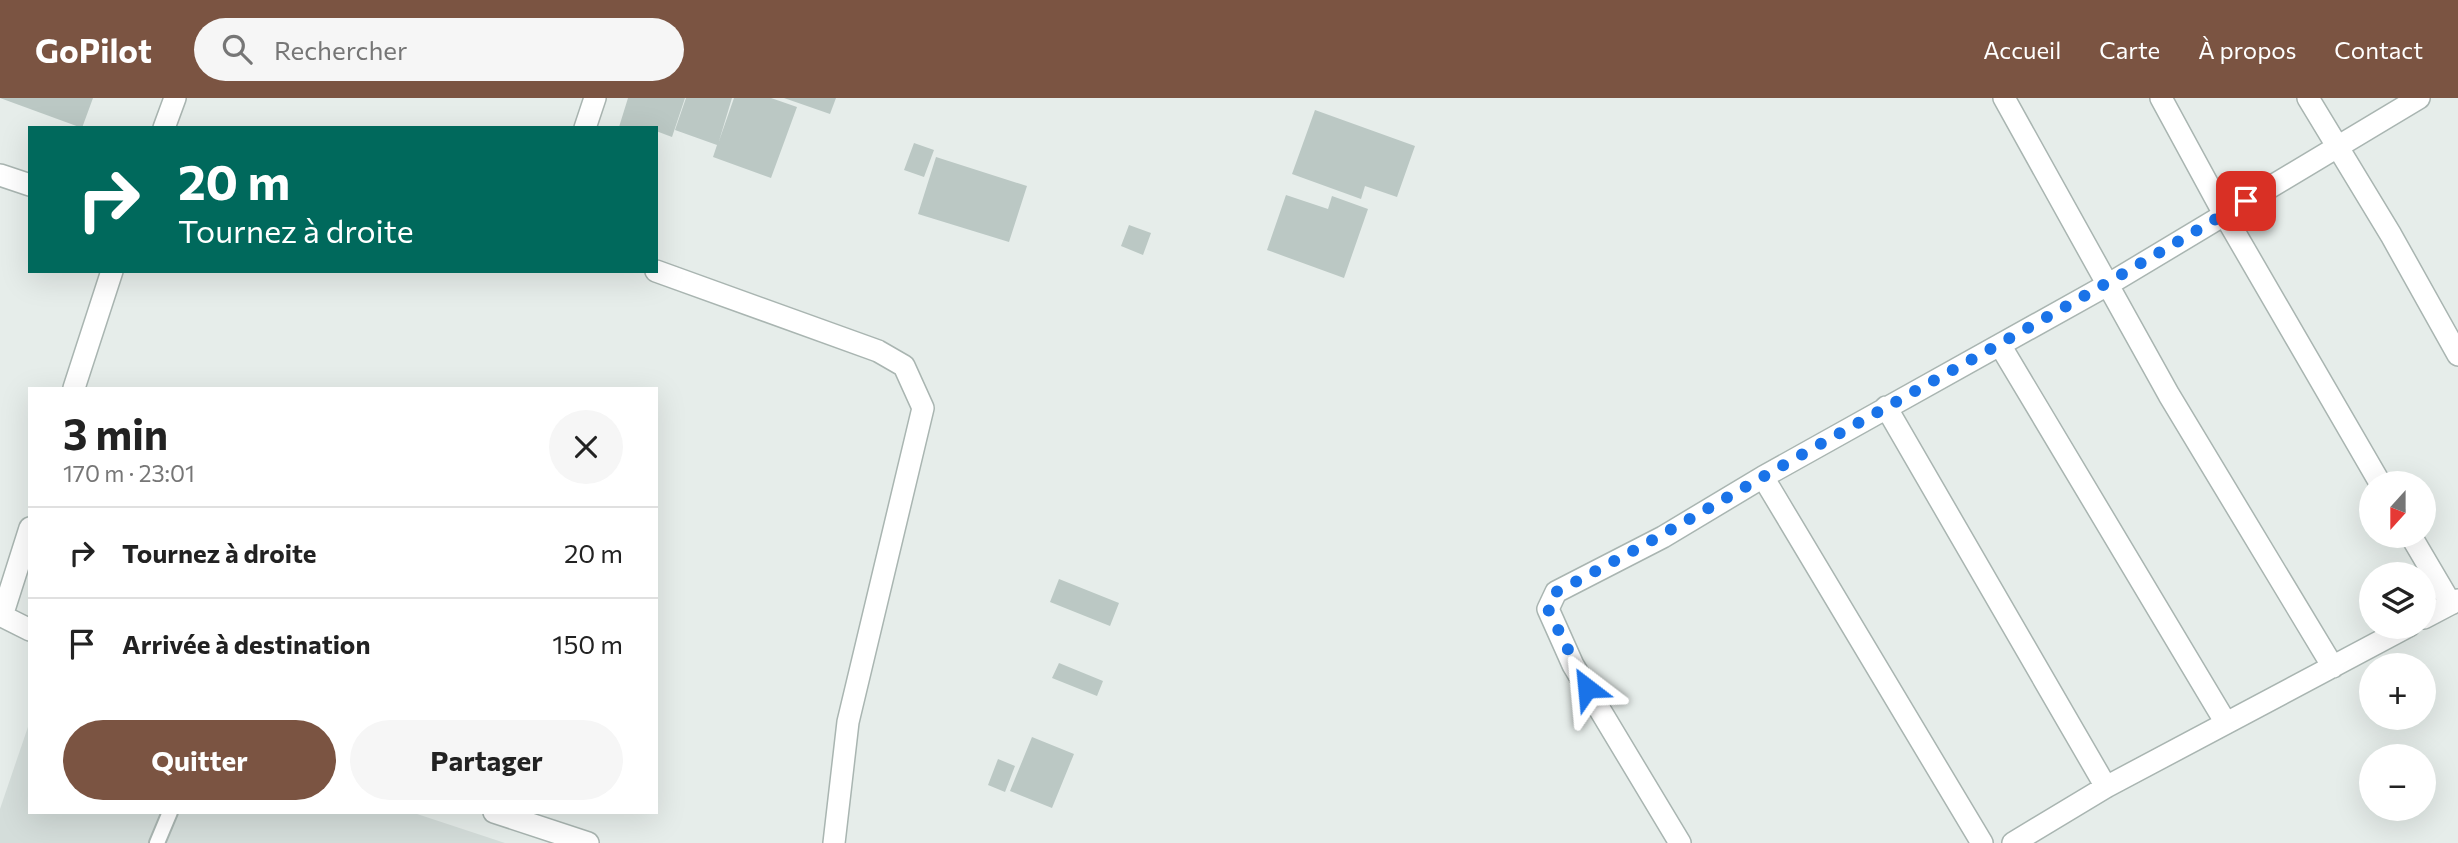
<!DOCTYPE html>
<html lang="fr">
<head>
<meta charset="utf-8">
<style>
  :root { --surface:#fff; --page:#f6f6f6; --text:#222; --muted:#767676; --line:#e0e0e0; --accent:#7b5442 }
  body { margin:0; font-family:Commissioner,sans-serif; background:var(--page); color:var(--text); height:100vh; display:flex; flex-direction:column; font-size:26px; white-space:nowrap }
  * { box-sizing:border-box; margin:0 }
  p { font-size:23px; color:var(--muted) }
  .icon { flex:none; width:38px; height:38px; fill:none; stroke:currentColor; stroke-width:2; stroke-linecap:round; stroke-linejoin:round }
  .map { position:relative; flex:1; overflow:hidden }
  .panel { position:absolute; left:28px; top:289px; width:630px; height:427px; display:flex; flex-direction:column; background:var(--surface); border-radius:0px; box-shadow:0 7px 28px #0002 }
  .panel>* { flex:none }
  .guide { position:absolute; left:28px; top:28px; width:630px; height:147px; border-radius:0px; box-shadow:0 7px 28px #0002; background:#00695c; color:#fff; overflow:hidden }
  .needle { width:46px; rotate:201deg }
  .buttons { position:absolute; left:2359px; top:373px; display:grid; gap:14px }
  .buttons a { display:grid; place-items:center; width:77px; height:77px; border-radius:50%; background:var(--surface); box-shadow:0 7px 28px #0002; font-size:35px }
  .pin { position:absolute; display:grid; place-items:center; width:60px; height:60px; color:#fff; margin:-30px; border-radius:14px; box-shadow:0 4px 10px #0006 }
  .me { position:absolute; width:77px; margin:-38px; rotate:331deg; stroke-linejoin:round; filter:drop-shadow(0 0 5px #0008) }
  .turn { display:flex; align-items:center; gap:24px; height:147px; padding:0 35px; font-size:32px }
  .turn .icon { width:91px; height:91px; stroke-width:2.5 }
  .turn b { display:block; font-size:49px; line-height:60px }
  .round { display:grid; place-items:center; flex:none; width:74px; height:74px; border-radius:37px; background:var(--page) }
  .overview { display:flex; align-items:center; justify-content:space-between; height:119px; padding:0 35px }
  h1 { font-size:42px; font-weight:700; line-height:52px }
  .action { display:flex; gap:14px; margin-top:auto; padding:14px 35px }
  .action a { flex:1; height:80px; border-radius:42px; background:var(--accent); color:#fff; font-size:28px; font-weight:700; line-height:80px; text-align:center }
  .action a+a { background:var(--page); color:var(--text) }
  ul { padding:0; list-style:none }
  li { display:flex; align-items:center; gap:21px; height:91px; padding:0 35px; border-top:2px solid var(--line) }
  li div { flex:1 }
  li b { display:block; font-size:26px }
  li em { font-style:normal }
  header { display:flex; align-items:center; gap:42px; box-sizing:border-box; height:98px; padding:0 35px; background:var(--accent); color:#fff }
  header strong { font-size:33px }
  nav { display:flex; gap:38px; margin-inline-start:auto; font-size:24px }
  .search { width:490px; height:63px; background:var(--page); display:flex; align-items:center; gap:18px; box-sizing:border-box; padding:0 24px; border-radius:38px; color:var(--muted); font-size:26px }
  .map>svg:first-child { display:block }
  .built { fill:#d4ddda }
  .building { fill:#bbc8c4 }
  .lines { fill:none; stroke-linecap:round; stroke-linejoin:round }
  .service-casing { stroke:#a9b5b1; stroke-width:18 }
  .minor-casing { stroke:#a9b5b1; stroke-width:24 }
  .service { stroke:#fff; stroke-width:14 }
  .minor { stroke:#fff; stroke-width:21 }
  .route { stroke:#1a73e8; stroke-width:12; stroke-dasharray:0 21.6 }
</style>
</head>
<body>
<header>
<strong>GoPilot</strong>
<div class="search"><svg class="icon" aria-label="search" viewBox="0 0 24 24"><circle cx="10" cy="10" r="6"/><path d="M15 15l6 6"/></svg>Rechercher</div>
<nav><a>Accueil</a><a>Carte</a><a>À propos</a><a>Contact</a></nav>
</header>
<div class="map">
<svg width="2458" height="745" viewBox="0 0 2458 745">
  <rect width="100%" height="100%" fill="#e6edea"/>
  <path class="built" d="M30 623V714H411L505 745H0V711Z"/>
  <path class="building" d="M0 0H93L82 30Z
    M628 0H685L672 39 656 33V30L619 29Z
    M686 0H732L719 43 734 0H771L797 9 771 80 713 59 717 47 675 32Z
    M784 0H836L830 16Z
    M1315 12 1415 48 1397 99 1365 88 1361 101 1292 76Z
    M914 45 934 52 924 79 904 72Z
    M936 59 1027 88 1009 144 918 116Z
    M1286 97 1328 111 1332 98 1368 111 1344 180 1267 152Z
    M1129 127 1151 135 1143 157 1121 148Z
    M1059 481 1119 505 1110 528 1050 504Z
    M1059 565 1103 583 1097 598 1052 580Z
    M1032 639 1074 656 1052 710 1010 693Z
    M998 661 1015 668 1005 694 988 687Z"/>
  <g class="lines">
    <defs>
      <path id="service" d="M157 745 170 714"/>
      <path id="minor" d="M2004 0 2169 297 2333 569
        M2161 0 2224 116 2380 385
        M2308 0 2391 137 2458 257
        M164 30 175 0
        M585 30 595 0
        M0 77 30 87
        M656 173 878 253 904 268 923 310 848 624 834 745
        M2000 247 2226 625
        M74 290 112 173
        M1886 309 2106 689
        M1763 379 1982 745
        M2411 438 2451 506
        M0 517 30 532
        M2 518 30 430
        M2424 520 2458 502
        M494 714 588 745
        M1680 745 1573 567 1548 511 1556 494 1663 439 1763 379 2109 186 2419 0
        M2013 745 2106 689 2409 528"/>
    </defs>
    <use href="#service" class="service-casing"/>
    <use href="#minor" class="minor-casing"/>
    <use href="#service" class="service"/>
    <use href="#minor" class="minor"/>
  </g>
  <g class="lines">
    <path class="route" d="M1587 590 1548 511 1556 494C1647 447 1734 395 1824 344 1965 265 2107 187 2246 103"/>
  </g>
</svg>
<div class="buttons">
<a><svg class="needle" viewBox="-14 -14 28 28"><path d="M0-13l5 13h-10z" fill="#e53935"/><path d="M0 13l5-13h-10z" fill="#767676"/></svg></a>
<a><svg class="icon" aria-label="layers" viewBox="0 0 24 24"><path d="M12 4l9 5-9 5-9-5zM3 14l9 5 9-5"/></svg></a>
<a>+</a>
<a>−</a>
</div>
<div class="pin" style="left:2246px;top:103px;background:#d93025"><svg class="icon" aria-label="arrive" viewBox="0 0 24 24"><path d="M6 21V4h12l-3 4 3 4H6"/></svg></div>
<svg class="me" style="left:1587px;top:590px" viewBox="-20 -20 40 40"><path d="M0-17L14 15 0 8-14 15z" fill="#1a73e8" stroke="#fff" stroke-width="4"/></svg>
<div class="guide">
<div class="turn"><svg class="icon" aria-label="right" viewBox="0 0 24 24"><path d="M7 20v-9h11M14 6l5 5-5 5"/></svg><div><b>20 m</b>Tournez à droite</div></div>
</div>
<section class="panel">
<div class="overview"><div><h1>3 min</h1><p>170 m · 23:01</p></div><a class="round"><svg class="icon" aria-label="close" viewBox="0 0 24 24"><path d="M6 6l12 12M18 6L6 18"/></svg></a></div>
<ul>
<li><svg class="icon" aria-label="right" viewBox="0 0 24 24"><path d="M7 20v-9h11M14 6l5 5-5 5"/></svg><div><b>Tournez à droite</b></div><em>20 m</em></li>
<li><svg class="icon" aria-label="arrive" viewBox="0 0 24 24"><path d="M6 21V4h12l-3 4 3 4H6"/></svg><div><b>Arrivée à destination</b></div><em>150 m</em></li>
</ul>
<div class="action"><a>Quitter</a><a>Partager</a></div>
</section>
</div>
</body>
</html>
